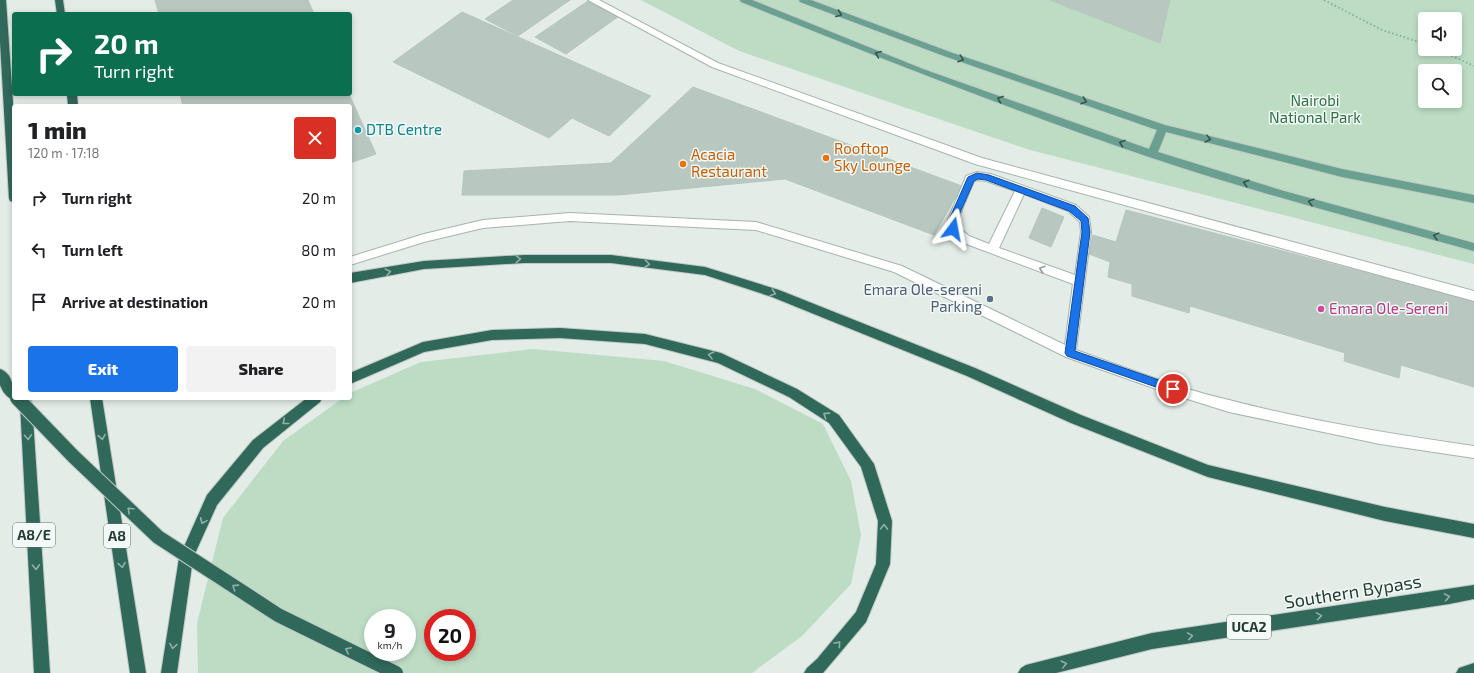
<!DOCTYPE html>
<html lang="en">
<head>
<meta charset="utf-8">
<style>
  :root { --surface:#fff; --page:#f2f2f2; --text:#202124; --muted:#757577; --accent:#1a73e8 }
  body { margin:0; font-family:"Exo 2",sans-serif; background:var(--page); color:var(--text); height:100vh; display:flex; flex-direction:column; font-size:15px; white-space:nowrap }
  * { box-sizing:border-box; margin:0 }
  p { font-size:13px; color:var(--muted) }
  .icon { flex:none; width:22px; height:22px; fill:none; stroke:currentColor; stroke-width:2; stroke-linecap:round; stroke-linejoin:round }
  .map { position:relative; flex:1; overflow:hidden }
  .details { position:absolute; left:12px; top:104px; width:340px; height:296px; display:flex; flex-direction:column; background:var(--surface); border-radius:4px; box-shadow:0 2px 6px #0003 }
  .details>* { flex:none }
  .guide { position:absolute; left:12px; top:12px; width:340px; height:84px; border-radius:4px; box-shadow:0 2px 6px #0003; background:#0b6e4f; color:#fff; overflow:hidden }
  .fabs { position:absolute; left:1418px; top:12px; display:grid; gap:8px }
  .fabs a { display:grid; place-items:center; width:44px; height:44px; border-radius:4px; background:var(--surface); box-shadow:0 2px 6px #0003; font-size:20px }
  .speed { position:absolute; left:364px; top:609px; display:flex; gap:8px; font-size:20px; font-weight:700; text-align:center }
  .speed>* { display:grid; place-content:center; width:52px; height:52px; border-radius:50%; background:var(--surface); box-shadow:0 2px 6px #0003; line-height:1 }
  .speed small { font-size:10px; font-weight:400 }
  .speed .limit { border:6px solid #d22; background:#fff; color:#111 }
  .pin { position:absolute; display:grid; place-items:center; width:34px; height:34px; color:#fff; margin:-17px; border:2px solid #fff; border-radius:50%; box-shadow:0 1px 4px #0007 }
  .me { position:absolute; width:44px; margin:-22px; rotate:13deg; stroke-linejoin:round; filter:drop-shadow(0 0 3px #0008) }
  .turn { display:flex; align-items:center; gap:14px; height:84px; padding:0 16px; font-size:18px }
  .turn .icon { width:52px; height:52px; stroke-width:2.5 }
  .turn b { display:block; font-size:28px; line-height:34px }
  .round { display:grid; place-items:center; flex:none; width:42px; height:42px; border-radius:4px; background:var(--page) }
  .overview { display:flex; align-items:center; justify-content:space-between; height:68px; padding:0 16px }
  h1 { font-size:24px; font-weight:800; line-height:30px }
  .button { display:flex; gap:8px; margin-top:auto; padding:8px 16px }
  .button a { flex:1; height:46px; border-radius:4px; background:var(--accent); color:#fff; font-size:16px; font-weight:800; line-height:46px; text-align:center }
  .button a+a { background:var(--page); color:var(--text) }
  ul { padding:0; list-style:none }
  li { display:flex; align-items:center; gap:12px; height:52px; padding:0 16px }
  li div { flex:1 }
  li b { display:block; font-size:15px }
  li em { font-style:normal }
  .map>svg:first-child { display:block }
  .green { fill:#bcddc4; fill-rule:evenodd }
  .building { fill:#b8c7c0; stroke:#b5c6be }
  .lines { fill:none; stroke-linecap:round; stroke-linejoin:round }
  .minor-casing { stroke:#a6b4ae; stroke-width:2 }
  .major-casing { stroke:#c1c9c6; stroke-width:2 }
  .highway-casing { stroke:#c1c9c6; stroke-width:2 }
  .path { stroke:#84af9f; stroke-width:2; stroke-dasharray:1.5 2.5; stroke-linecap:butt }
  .minor { fill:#fff; fill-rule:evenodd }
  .major { fill:#69a08f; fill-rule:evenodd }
  .highway { fill:#30685a; fill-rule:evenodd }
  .highway-bridge-casing { stroke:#c1c9c6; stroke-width:16; stroke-linecap:butt }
  .highway-bridge { stroke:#30685a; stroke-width:14 }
  .oneway { stroke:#34564c }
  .oneway2 { stroke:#92b0a8 }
  .oneway3 { stroke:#919e9a }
  .route { fill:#1a73e8; stroke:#114b97 }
  .culture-dot { fill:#0f9aa8; stroke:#f3f9f6; stroke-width:1.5 }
  .food-dot { fill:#e8710a; stroke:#f3f9f6; stroke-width:1.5 }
  .service-dot { fill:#5c6f8a; stroke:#f3f9f6; stroke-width:1.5 }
  .hotel-dot { fill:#d1479c; stroke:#f3f9f6; stroke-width:1.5 }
  .labels { text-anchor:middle; stroke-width:3; stroke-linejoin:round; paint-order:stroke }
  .shield { fill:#f3f9f6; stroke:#61756f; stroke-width:1 }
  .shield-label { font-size:14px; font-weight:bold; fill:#233d35 }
  .park-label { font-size:15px; fill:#2e7246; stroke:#f3f9f6 }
  .culture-label { font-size:15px; fill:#0d838f; stroke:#f3f9f6; text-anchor:start }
  .food-label { font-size:15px; fill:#c56008; stroke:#f3f9f6; text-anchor:start }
  .service-label { font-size:15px; fill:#4e5e75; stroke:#f3f9f6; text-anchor:end }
  .hotel-label { font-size:15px; fill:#b23c85; stroke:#f3f9f6; text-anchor:start }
  .near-street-label { font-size:18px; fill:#233d35; stroke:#f3f9f6 }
</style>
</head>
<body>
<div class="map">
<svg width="1474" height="673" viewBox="0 0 1474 673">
  <rect width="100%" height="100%" fill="#e3ece7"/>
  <path class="green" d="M641 0H1474V264L1030 150 739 51ZM1425 19H1455V49H1425ZM1425 71H1455V101H1425Z
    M533 349 664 361 755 389 823 424 851 481 861 535 851 584 802 636 752 673H198L197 623 223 518 283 441 343 398H350V393L421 362ZM373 618H407V652H373ZM433 618H467V652H433Z"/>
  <path class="building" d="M155 0H308L314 14H159Z
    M513 0H570L518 36 485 19Z
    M1050 0H1170L1160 43Z
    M588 1 619 16 566 54 535 37Z
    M462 12 651 96 609 136 572 118 549 138 393 62Z
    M693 87 962 186 934 235 785 179 619 195H462L464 171 611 163Z
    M180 94H349L376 154 350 163V106H183Z
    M1042 208 1064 217 1051 247 1029 238Z
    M1126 210 1474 301V387L1401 365 1399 378 1344 361 1345 353 1190 306 1189 313 1132 296V284L1108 277 1110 262 1089 254 1093 235 1116 242Z"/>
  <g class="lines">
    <defs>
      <path id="minor" d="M588 0H599L718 63 982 158 1474 291V301L975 164 712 67Z
        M977 172 991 174 1076 205 1089 217 1091 232 1076 350C1127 368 1177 388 1229 400 1310 421 1392 434 1474 446V458L1380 444 1229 412 1159 390 1066 357 894 272 756 230 570 221 483 228 424 242 350 265V257L424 234 483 220 570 213 756 222 902 266 1065 345 1073 284 961 242 949 232 947 222 965 179 966 176ZM978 180 986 181 1015 191 989 244 969 236 958 227 957 222 974 181ZM1024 194 1068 211 1080 222 1081 232 1075 275 999 248Z"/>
      <path id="major" d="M740 0H752L923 69 1149 149 1157 130 944 56 800 2 799 0H811L950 52 1165 125 1342 169 1474 195V203L1342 177 1166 132 1158 152 1284 191 1474 243V251C1365 221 1256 193 1149 157 1011 110 876 56 741 2Z"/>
      <path id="highway" d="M0 0H6L14 117V202L10 201 9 198 0 42Z
        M55 0H63L65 14H57Z
        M67 94H77L78 106H68Z
        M524 255H611L705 267 779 290 975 368 1081 415 1208 465 1385 507 1474 524V538L1385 521 1208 477 1071 423 967 376 772 297 705 275 611 263H524L424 269 350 283V273L424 261Z
        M560 328 645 334 721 353 797 389 839 415 874 464 892 521 890 564 866 622 823 673H804L807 668 817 659 856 612 876 564 878 521 861 467 829 423 789 397 718 363 645 344 560 338 492 340 424 352 350 384V373L423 342 492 330Z
        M0 369C12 373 14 387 14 398L18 399C10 402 3 393 0 385 0 381 0 373 0 369Z
        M27 398 30 399 32 403 50 673H34L20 403 22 399Z
        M90 398H102L146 673H130Z
        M307 398H322L320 402 263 448 217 505 193 558 177 673H161L179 558 207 495 253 440Z
        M1474 585V599L1449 604 1152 649 1056 673H1018L1021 668 1026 665 1152 633Z
        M1474 663V673H1456L1459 668Z"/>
    </defs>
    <use href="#minor" class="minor-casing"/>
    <use href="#major" class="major-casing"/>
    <use href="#highway" class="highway-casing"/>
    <path class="path" d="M1324 0 1382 30 1425 44
      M1437 49 1474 66"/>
    <use href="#minor" class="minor"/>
    <use href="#major" class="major"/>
    <use href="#highway" class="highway"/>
    <defs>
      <path id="highway-bridge" d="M17 398 73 456 158 537 278 615 396 673"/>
    </defs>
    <use href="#highway-bridge" class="highway-bridge-casing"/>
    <use href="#highway-bridge" class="highway-bridge"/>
  </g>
  <defs><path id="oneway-chevron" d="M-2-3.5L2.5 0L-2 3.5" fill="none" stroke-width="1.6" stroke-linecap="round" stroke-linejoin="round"/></defs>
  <g class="oneway">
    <use href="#oneway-chevron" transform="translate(839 14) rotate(21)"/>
    <use href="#oneway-chevron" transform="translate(878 54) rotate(-158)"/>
    <use href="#oneway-chevron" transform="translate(961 59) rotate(19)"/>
    <use href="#oneway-chevron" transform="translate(1000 99) rotate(-160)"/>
    <use href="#oneway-chevron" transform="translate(1084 101) rotate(19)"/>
    <use href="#oneway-chevron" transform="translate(1208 139) rotate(14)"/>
    <use href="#oneway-chevron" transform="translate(1122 143) rotate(-160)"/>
    <use href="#oneway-chevron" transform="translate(1246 183) rotate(-163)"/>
    <use href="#oneway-chevron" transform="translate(1311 202) rotate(-165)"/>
    <use href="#oneway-chevron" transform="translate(1436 236) rotate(-165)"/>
  </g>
  <g class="oneway2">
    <use href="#oneway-chevron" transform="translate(518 259) rotate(-4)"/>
    <use href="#oneway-chevron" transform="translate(647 264) rotate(7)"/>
    <use href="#oneway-chevron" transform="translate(388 272) rotate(-11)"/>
    <use href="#oneway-chevron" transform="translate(773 293) rotate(19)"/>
    <use href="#oneway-chevron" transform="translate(711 355) rotate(-166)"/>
    <use href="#oneway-chevron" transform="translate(826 415) rotate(-147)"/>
    <use href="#oneway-chevron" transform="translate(285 422) rotate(141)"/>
    <use href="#oneway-chevron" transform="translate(28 437) rotate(87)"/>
    <use href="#oneway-chevron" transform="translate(102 437) rotate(81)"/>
    <use href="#oneway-chevron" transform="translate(130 510) rotate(-137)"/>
    <use href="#oneway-chevron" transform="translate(203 521) rotate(114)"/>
    <use href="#oneway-chevron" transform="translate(884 527) rotate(-89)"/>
    <use href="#oneway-chevron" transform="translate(122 565) rotate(81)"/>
    <use href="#oneway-chevron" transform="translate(36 567) rotate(87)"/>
    <use href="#oneway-chevron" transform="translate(235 587) rotate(-147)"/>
    <use href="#oneway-chevron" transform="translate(1447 597) rotate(-10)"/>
    <use href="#oneway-chevron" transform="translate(1319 616) rotate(-9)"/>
    <use href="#oneway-chevron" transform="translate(1190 636) rotate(-9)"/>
    <use href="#oneway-chevron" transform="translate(838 644) rotate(-50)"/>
    <use href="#oneway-chevron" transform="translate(173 646) rotate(99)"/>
    <use href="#oneway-chevron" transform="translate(348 650) rotate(-154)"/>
    <use href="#oneway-chevron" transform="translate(1064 664) rotate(-14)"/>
  </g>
  <use class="oneway3" href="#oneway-chevron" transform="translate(1042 269) rotate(-162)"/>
  <path class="route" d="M977 173 989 175 1075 206 1088 218 1090 232 1075 351 1176 386 1178 389 1176 392 1173 393 1067 356 1065 353 1082 232 1081 221 1069 211 986 180 978 179 974 181 956 222 957 229 953 232 950 231 948 222 967 179 968 177Z"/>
  <circle class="culture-dot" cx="358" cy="130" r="4"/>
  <g class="food-dot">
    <circle cx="826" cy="158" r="4"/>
    <circle cx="683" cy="164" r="4"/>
  </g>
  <circle class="service-dot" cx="990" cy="299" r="4"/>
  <circle class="hotel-dot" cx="1321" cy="309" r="4"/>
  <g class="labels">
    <g class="shield">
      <rect x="13" y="523" width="42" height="24" rx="3"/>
      <rect x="104" y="524" width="26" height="24" rx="3"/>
      <rect x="1227" y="615" width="44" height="24" rx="3"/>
    </g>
    <g class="shield-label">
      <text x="34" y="540">A8/E</text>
      <text x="117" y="541">A8</text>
      <text x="1249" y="632">UCA2</text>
    </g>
    <g class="park-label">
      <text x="1315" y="106">Nairobi<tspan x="1315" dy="17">National Park</tspan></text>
    </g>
    <g class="culture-label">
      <text x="366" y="135">DTB Centre</text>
    </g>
    <g class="food-label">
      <text x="834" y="154">Rooftop<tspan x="834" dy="17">Sky Lounge</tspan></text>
      <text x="691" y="160">Acacia<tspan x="691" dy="17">Restaurant</tspan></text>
    </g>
    <g class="service-label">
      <text x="982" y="295">Emara Ole-sereni<tspan x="982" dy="17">Parking</tspan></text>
    </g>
    <g class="hotel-label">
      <text x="1329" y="314">Emara Ole-Sereni</text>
    </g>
    <g class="near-street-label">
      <text transform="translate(1353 592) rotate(-9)" y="6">Southern Bypass</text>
    </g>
  </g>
</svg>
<div class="fabs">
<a><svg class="icon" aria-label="sound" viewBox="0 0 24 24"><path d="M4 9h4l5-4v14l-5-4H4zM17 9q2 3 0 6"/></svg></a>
<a><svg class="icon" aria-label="search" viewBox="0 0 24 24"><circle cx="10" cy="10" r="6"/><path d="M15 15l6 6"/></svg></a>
</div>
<div class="speed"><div>9<small>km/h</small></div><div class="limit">20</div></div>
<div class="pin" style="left:1173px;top:389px;background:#d93025"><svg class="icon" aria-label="arrive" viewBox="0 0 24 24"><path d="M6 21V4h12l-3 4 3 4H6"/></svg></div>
<svg class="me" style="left:953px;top:229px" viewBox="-20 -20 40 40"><path d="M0-17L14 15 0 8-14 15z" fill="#1a73e8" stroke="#fff" stroke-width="4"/></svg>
<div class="guide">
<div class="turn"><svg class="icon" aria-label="right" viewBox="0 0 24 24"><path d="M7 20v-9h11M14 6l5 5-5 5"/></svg><div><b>20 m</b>Turn right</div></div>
</div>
<section class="details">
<div class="overview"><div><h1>1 min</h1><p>120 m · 17:18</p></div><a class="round" style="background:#d93025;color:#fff"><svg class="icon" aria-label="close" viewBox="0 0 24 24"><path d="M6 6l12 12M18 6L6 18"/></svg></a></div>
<ul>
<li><svg class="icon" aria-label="right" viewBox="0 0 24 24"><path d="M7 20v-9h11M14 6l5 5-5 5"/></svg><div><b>Turn right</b></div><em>20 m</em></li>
<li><svg class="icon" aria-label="left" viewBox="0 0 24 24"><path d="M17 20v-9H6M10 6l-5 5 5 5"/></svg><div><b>Turn left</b></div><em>80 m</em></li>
<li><svg class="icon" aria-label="arrive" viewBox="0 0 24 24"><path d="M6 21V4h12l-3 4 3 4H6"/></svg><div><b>Arrive at destination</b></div><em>20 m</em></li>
</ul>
<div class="button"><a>Exit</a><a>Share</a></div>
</section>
</div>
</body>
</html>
